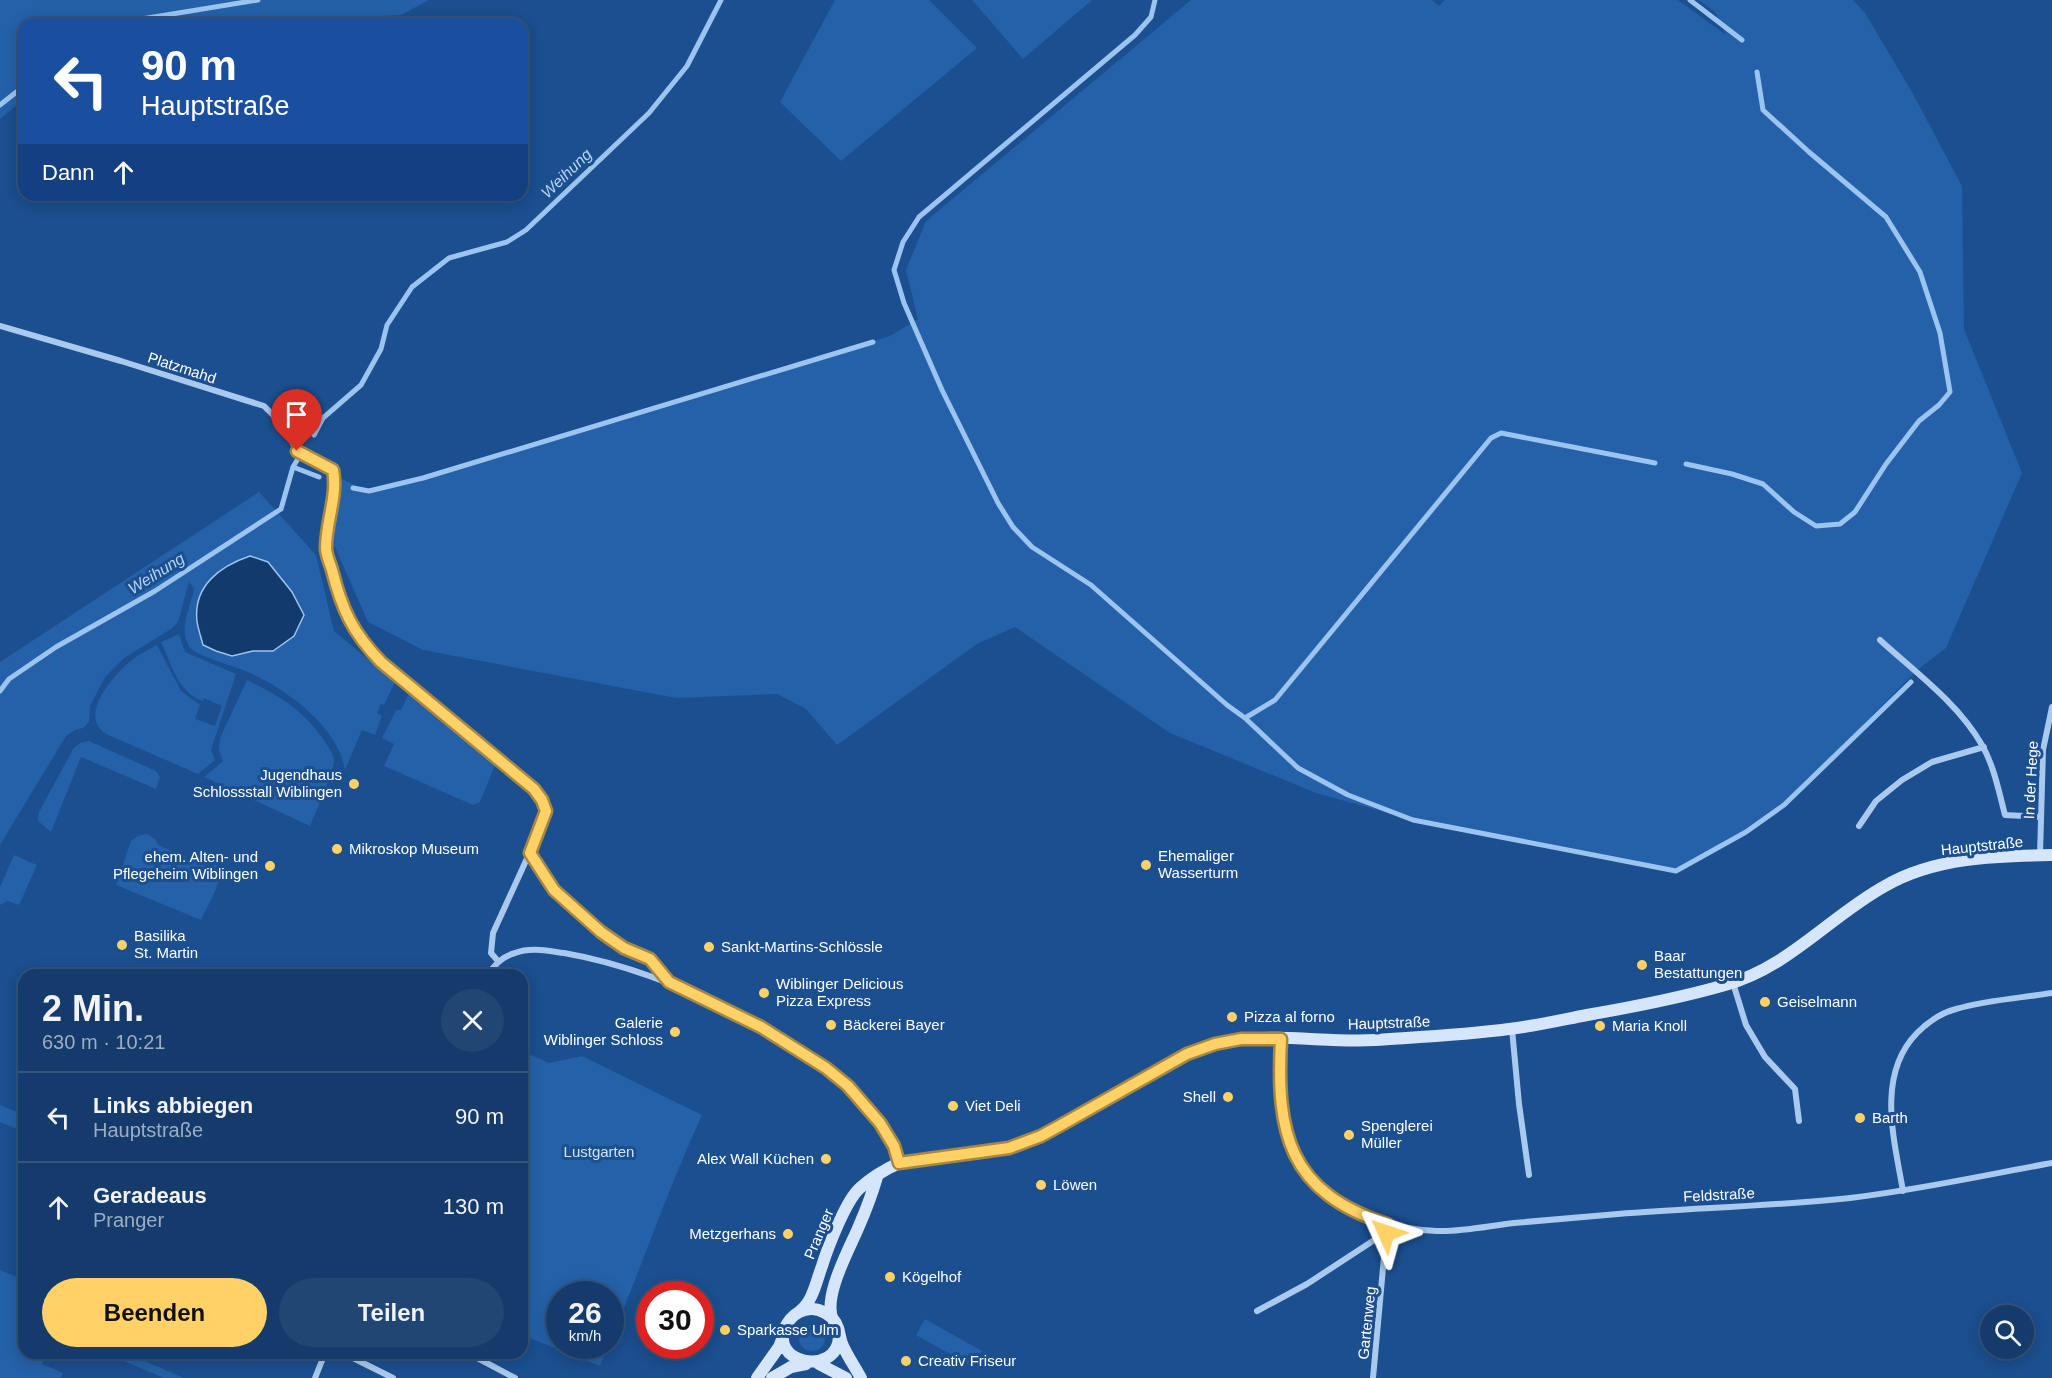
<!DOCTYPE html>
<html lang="de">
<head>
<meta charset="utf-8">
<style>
  :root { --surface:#143b6b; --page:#214673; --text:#f1f3f6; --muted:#9dadc1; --line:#33557e; --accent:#ffd166 }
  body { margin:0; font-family:Helvetica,sans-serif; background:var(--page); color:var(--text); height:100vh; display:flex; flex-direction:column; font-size:22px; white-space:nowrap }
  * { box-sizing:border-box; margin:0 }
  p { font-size:20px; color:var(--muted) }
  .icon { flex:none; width:33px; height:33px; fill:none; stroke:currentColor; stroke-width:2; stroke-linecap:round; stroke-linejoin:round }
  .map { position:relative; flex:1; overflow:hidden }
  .side { position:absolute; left:18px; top:969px; width:510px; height:390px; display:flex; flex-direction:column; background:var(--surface); border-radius:18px; box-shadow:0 3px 15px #0003,0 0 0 2px var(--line) }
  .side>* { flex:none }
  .hud { position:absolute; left:18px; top:18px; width:510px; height:183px; border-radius:18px; box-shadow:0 3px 15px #0003,0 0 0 2px var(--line); background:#1a4fa0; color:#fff; overflow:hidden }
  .controls { position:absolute; left:1980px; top:1305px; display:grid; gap:12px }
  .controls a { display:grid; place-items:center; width:54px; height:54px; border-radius:50%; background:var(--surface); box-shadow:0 3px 15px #0003,0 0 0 2px var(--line); font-size:30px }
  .speed { position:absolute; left:546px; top:1281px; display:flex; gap:12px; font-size:30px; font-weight:700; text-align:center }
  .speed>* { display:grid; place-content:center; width:78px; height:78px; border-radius:50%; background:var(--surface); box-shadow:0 3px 15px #0003,0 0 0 2px var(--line); line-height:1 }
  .speed small { font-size:15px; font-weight:400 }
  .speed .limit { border:9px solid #d22; background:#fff; color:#111 }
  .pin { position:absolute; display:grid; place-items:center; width:51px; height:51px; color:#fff; margin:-62px -26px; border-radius:50% 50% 50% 0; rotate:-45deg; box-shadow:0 0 6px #0007 }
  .pin .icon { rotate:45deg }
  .me { position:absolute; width:66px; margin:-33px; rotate:312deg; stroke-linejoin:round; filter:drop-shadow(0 0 4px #0008) }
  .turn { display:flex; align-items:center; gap:21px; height:126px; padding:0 24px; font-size:27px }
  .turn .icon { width:78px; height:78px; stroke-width:2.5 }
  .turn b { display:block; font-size:42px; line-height:51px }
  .then { display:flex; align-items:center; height:57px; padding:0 24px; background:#0003; gap:12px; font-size:22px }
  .round { display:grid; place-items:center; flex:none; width:63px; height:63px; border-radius:32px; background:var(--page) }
  .overview { display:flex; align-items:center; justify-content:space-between; height:102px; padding:0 24px }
  h1 { font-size:36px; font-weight:800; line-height:45px }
  .primary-button { display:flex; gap:12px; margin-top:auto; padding:12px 24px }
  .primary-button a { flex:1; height:69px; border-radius:36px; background:var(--accent); color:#111; font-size:24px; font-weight:800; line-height:69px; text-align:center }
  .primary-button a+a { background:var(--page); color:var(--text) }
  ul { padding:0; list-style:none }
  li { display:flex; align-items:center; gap:18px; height:90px; padding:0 24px; border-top:2px solid var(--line) }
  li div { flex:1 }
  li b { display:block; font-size:22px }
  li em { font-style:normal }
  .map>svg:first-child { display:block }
  .green { fill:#2461a8; fill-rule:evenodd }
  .water { fill:#123a6d; stroke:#9cc4f0; stroke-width:1.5 }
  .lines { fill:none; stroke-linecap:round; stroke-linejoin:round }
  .stream { stroke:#9cc4f0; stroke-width:5 }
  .street { stroke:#a9c9ee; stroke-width:6 }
  .secondary { stroke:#d6e6fa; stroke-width:12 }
  .route-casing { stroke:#a68842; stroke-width:15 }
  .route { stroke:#ffd166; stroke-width:10 }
  .poi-dot { fill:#ffd166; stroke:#1b4f8f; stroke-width:2 }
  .labels { text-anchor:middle; stroke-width:6; stroke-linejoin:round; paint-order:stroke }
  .street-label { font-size:15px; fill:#fff; stroke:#1b4f8f }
  .poi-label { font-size:15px; fill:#fff; stroke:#1b4f8f; text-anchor:start }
  .park-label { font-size:15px; fill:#cfe3fa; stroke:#1b4f8f }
  .water-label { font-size:16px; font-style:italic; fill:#b5d3f5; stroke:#1b4f8f }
</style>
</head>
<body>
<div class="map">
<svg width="2052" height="1378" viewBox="0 0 2052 1378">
  <rect width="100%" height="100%" fill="#1b4f8f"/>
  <path class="green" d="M0 0H429L401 15 224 24H24V99L0 119Z
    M835 0H929L977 48 841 161 780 102Z
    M972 0H1092L1023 59Z
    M1191 0H1432L1439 6 1445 0H1678L1726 35 1715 12 1699 0H1853L1865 13 1912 92 1962 186 1964 329 2022 473 1946 648 1915 672 1788 801 1746 832 1676 871 1413 820 1316 793 1170 733 1015 627 977 644 837 745 806 709 777 694 676 698 423 650 368 622 334 545 338 477 367 491 423 478 890 336 918 319 906 270 926 221Z
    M259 492 316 555 334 631 395 682 384 705 381 704 377 713 382 716 375 735 362 730 345 770C338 726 286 689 248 672 237 667 199 656 193 650 189 648 187 643 186 639 181 624 191 604 194 589L189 582 178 622 171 629 124 658 105 677 90 706 89 722 83 728 75 730 66 736 0 845V662ZM213 576 273 651H253L232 656 197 620 199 597Z
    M179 634 185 652 236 674 211 750 215 760 198 774 106 734C77 716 114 674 132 660 139 654 148 650 157 645L181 691 200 705 195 719 215 726 222 706 204 698 203 701C178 693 171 663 161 642Z
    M247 680C278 695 304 710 323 739 327 745 333 753 334 760 335 771 315 813 310 826L204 777 223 761 219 751 220 738Z
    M409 693 495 765 480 802 473 805 384 766 394 744 382 738 396 710H401Z
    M89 741 156 771 160 777 156 789 81 757 51 832 38 821 39 812 73 749 80 743Z
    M147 834 155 839 158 845 190 859 199 855 218 865C224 881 208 905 201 920L116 885 131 841 138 836Z
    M14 855 37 865 19 905 8 901 0 905V887Z
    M522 1051 549 1063 582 1056 702 1115C668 1189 642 1265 611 1340L610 1294H560V1346H608L600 1366 522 1335Z
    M0 1105 24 1115V1132L0 1122Z
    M0 1270 24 1280V1353H46L42 1364 63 1373 61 1378H0Z
    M925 1319 982 1351 973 1367 916 1335Z
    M799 1338a13 13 0 1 1 26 0a13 13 0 1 1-26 0Z
    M105 1353H126L184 1378H164Z"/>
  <path class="water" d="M250 556 268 562 292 592 304 615 294 636 273 651H253L232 656 216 651 203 645C201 637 198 629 197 621 193 586 220 566 250 556Z"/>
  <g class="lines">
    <path class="stream" d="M1155 0 1151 17 1135 35 919 217 903 242 894 270 904 303 942 390 998 503 1013 527 1032 547 1091 585 1227 705 1245 718 1275 700 1491 438 1501 433 1655 463
      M1690 0 1742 40
      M111 24 258 0
      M0 105 24 86
      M314 435 323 418 361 385 381 349 387 325 412 287 449 258 507 242 526 230 649 113 687 66 721 0
      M1686 464 1732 474 1763 484 1794 512 1816 526 1840 524 1855 512 1886 464 1919 421 1939 405 1950 392 1940 333 1920 272 1886 217 1809 152 1763 110 1757 72
      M293 467 319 477
      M353 488 369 491 423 478 873 342
      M0 691 9 679 56 647 155 591 281 509 293 467 299 457
      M1245 718 1298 768 1348 795 1413 820 1676 871 1746 832 1784 805 1911 682"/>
    <path class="street" d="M0 326 121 361 264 406 284 426 297 451 333 470C338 496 326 521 326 548 327 555 330 563 332 570 342 611 353 632 381 662L534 789 542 800 546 811 540 830 493 933 491 953 498 961
      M1880 640C1915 672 1958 703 1982 745 1994 766 1999 792 2005 815L2041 817
      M1859 826 1876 801 1902 780 1932 762 1984 747
      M530 853 554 890 577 912 601 932 624 948 650 959 668 982
      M2040 855 2043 750 2052 707
      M488 975C494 965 503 956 515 953 531 947 548 951 564 953 633 965 699 993 760 1026 789 1042 820 1062 846 1085 869 1105 890 1133 899 1163
      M1733 983 1746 1025 1765 1057 1795 1089 1799 1121
      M1512 1029 1519 1104 1529 1175
      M1281 1039C1278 1095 1278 1151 1323 1191 1353 1219 1397 1229 1437 1231 1462 1232 1488 1226 1514 1223 1548 1220 1583 1217 1618 1214 1695 1208 1773 1206 1850 1198 1918 1190 1985 1175 2052 1163
      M1903 1191C1894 1139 1876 1075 1917 1033 1928 1022 1941 1013 1956 1009 1987 1000 2021 998 2052 993
      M1257 1311 1307 1284 1385 1233
      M343 1353 393 1378
      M468 1353 515 1378
      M315 1378 325 1353
      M1373 1378 1387 1224"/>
    <path class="secondary" d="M800 1311C813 1301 816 1282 822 1266 828 1247 846 1200 860 1188 871 1178 886 1169 899 1163 947 1156 998 1156 1043 1135 1076 1119 1107 1099 1139 1081 1163 1066 1188 1051 1216 1044 1266 1031 1323 1043 1375 1040 1419 1037 1464 1035 1509 1029 1535 1026 1561 1020 1587 1015 1633 1007 1680 998 1725 985 1788 968 1829 917 1885 886 1935 857 1996 856 2052 855
      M833 1320C822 1297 850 1248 859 1226 866 1210 872 1194 877 1177
      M839 1337C837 1378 765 1363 787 1324 791 1317 797 1312 805 1310 818 1306 834 1315 838 1328 840 1334 840 1340 843 1346 848 1357 855 1367 861 1378
      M819 1364 846 1378
      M757 1378 779 1347 783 1337
      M772 1378 791 1367 806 1364"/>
  </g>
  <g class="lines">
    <defs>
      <path id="route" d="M297 451 333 470C338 496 326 521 326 548 326 555 330 563 332 570 342 610 353 633 381 662L534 789 542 800 546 811 530 853 554 890 601 932 624 948 650 959 669 982 761 1027 826 1068 848 1086 880 1123 894 1146 899 1163 1009 1148 1041 1136 1061 1125 1187 1054 1215 1044 1241 1039H1281C1276 1133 1288 1192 1387 1224L1386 1233"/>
    </defs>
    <use href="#route" class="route-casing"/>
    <use href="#route" class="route"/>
  </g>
  <g class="poi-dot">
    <circle cx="354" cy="784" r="6"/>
    <circle cx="337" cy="849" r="6"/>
    <circle cx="1146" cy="865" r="6"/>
    <circle cx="270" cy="866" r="6"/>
    <circle cx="122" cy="945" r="6"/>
    <circle cx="709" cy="947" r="6"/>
    <circle cx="1642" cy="965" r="6"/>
    <circle cx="764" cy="993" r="6"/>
    <circle cx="1765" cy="1002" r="6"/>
    <circle cx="1232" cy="1017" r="6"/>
    <circle cx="831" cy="1025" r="6"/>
    <circle cx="1600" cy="1026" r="6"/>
    <circle cx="675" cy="1032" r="6"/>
    <circle cx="1228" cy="1097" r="6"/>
    <circle cx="953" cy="1106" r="6"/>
    <circle cx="1860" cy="1118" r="6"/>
    <circle cx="1349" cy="1135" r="6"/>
    <circle cx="826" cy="1159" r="6"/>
    <circle cx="1041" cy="1185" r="6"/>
    <circle cx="788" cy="1234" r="6"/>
    <circle cx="890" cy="1277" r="6"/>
    <circle cx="725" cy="1330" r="6"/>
    <circle cx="906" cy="1361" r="6"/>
  </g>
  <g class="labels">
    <g class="street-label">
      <text transform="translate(182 368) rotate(18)" y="5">Platzmahd</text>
      <text transform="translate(2031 780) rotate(-87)" y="5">In der Hege</text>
      <text transform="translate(1982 846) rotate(-6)" y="5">Hauptstraße</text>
      <text transform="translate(1389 1023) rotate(-2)" y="5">Hauptstraße</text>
      <text transform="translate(1719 1195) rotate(-3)" y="5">Feldstraße</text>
      <text transform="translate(819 1234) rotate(-67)" y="5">Pranger</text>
      <text transform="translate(1367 1323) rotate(-84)" y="5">Gartenweg</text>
    </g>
    <g class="poi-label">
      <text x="342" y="780" text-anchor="end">Jugendhaus<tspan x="342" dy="17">Schlossstall Wiblingen</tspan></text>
      <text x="349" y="854">Mikroskop Museum</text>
      <text x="1158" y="861">Ehemaliger<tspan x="1158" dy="17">Wasserturm</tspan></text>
      <text x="258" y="862" text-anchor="end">ehem. Alten- und<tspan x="258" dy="17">Pflegeheim Wiblingen</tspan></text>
      <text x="134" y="941">Basilika<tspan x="134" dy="17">St. Martin</tspan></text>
      <text x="721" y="952">Sankt-Martins-Schlössle</text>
      <text x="1654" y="961">Baar<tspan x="1654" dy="17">Bestattungen</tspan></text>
      <text x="776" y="989">Wiblinger Delicious<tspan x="776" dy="17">Pizza Express</tspan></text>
      <text x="1777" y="1007">Geiselmann</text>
      <text x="1244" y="1022">Pizza al forno</text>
      <text x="663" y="1028" text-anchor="end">Galerie<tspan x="663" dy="17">Wiblinger Schloss</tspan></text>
      <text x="843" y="1030">Bäckerei Bayer</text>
      <text x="1612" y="1031">Maria Knoll</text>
      <text x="1216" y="1102" text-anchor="end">Shell</text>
      <text x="965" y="1111">Viet Deli</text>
      <text x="1872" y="1123">Barth</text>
      <text x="1361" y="1131">Spenglerei<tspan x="1361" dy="17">Müller</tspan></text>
      <text x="814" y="1164" text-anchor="end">Alex Wall Küchen</text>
      <text x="1053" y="1190">Löwen</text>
      <text x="776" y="1239" text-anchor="end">Metzgerhans</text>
      <text x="902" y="1282">Kögelhof</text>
      <text x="737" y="1335">Sparkasse Ulm</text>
      <text x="918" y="1366">Creativ Friseur</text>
    </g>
    <g class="park-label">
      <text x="599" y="1157">Lustgarten</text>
    </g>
    <g class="water-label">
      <text transform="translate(566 173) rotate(-44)" y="6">Weihung</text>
      <text transform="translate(156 573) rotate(-32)" y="6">Weihung</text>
    </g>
  </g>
</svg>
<div class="controls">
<a><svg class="icon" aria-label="search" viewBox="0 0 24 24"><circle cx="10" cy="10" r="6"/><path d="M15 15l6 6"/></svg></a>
</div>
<div class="speed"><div>26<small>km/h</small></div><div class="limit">30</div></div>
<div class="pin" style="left:297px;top:451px;background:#d93025"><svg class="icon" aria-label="arrive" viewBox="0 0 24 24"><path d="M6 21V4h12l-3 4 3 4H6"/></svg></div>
<svg class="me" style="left:1386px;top:1233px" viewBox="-20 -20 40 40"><path d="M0-17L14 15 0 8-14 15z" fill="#ffd166" stroke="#fff" stroke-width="4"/></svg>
<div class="hud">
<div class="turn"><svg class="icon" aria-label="left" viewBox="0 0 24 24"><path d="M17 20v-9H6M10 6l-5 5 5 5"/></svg><div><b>90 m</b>Hauptstraße</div></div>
<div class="then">Dann<svg class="icon" aria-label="ahead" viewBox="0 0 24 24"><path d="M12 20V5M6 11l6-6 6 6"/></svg></div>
</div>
<section class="side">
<div class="overview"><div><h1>2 Min.</h1><p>630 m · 10:21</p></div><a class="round"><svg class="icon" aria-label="close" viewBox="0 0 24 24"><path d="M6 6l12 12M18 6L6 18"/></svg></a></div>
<ul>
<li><svg class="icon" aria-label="left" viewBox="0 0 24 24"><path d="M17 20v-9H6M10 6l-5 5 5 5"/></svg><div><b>Links abbiegen</b><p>Hauptstraße</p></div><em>90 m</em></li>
<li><svg class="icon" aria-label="ahead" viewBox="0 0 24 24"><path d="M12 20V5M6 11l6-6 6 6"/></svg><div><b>Geradeaus</b><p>Pranger</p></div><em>130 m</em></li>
</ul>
<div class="primary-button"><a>Beenden</a><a>Teilen</a></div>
</section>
</div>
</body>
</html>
